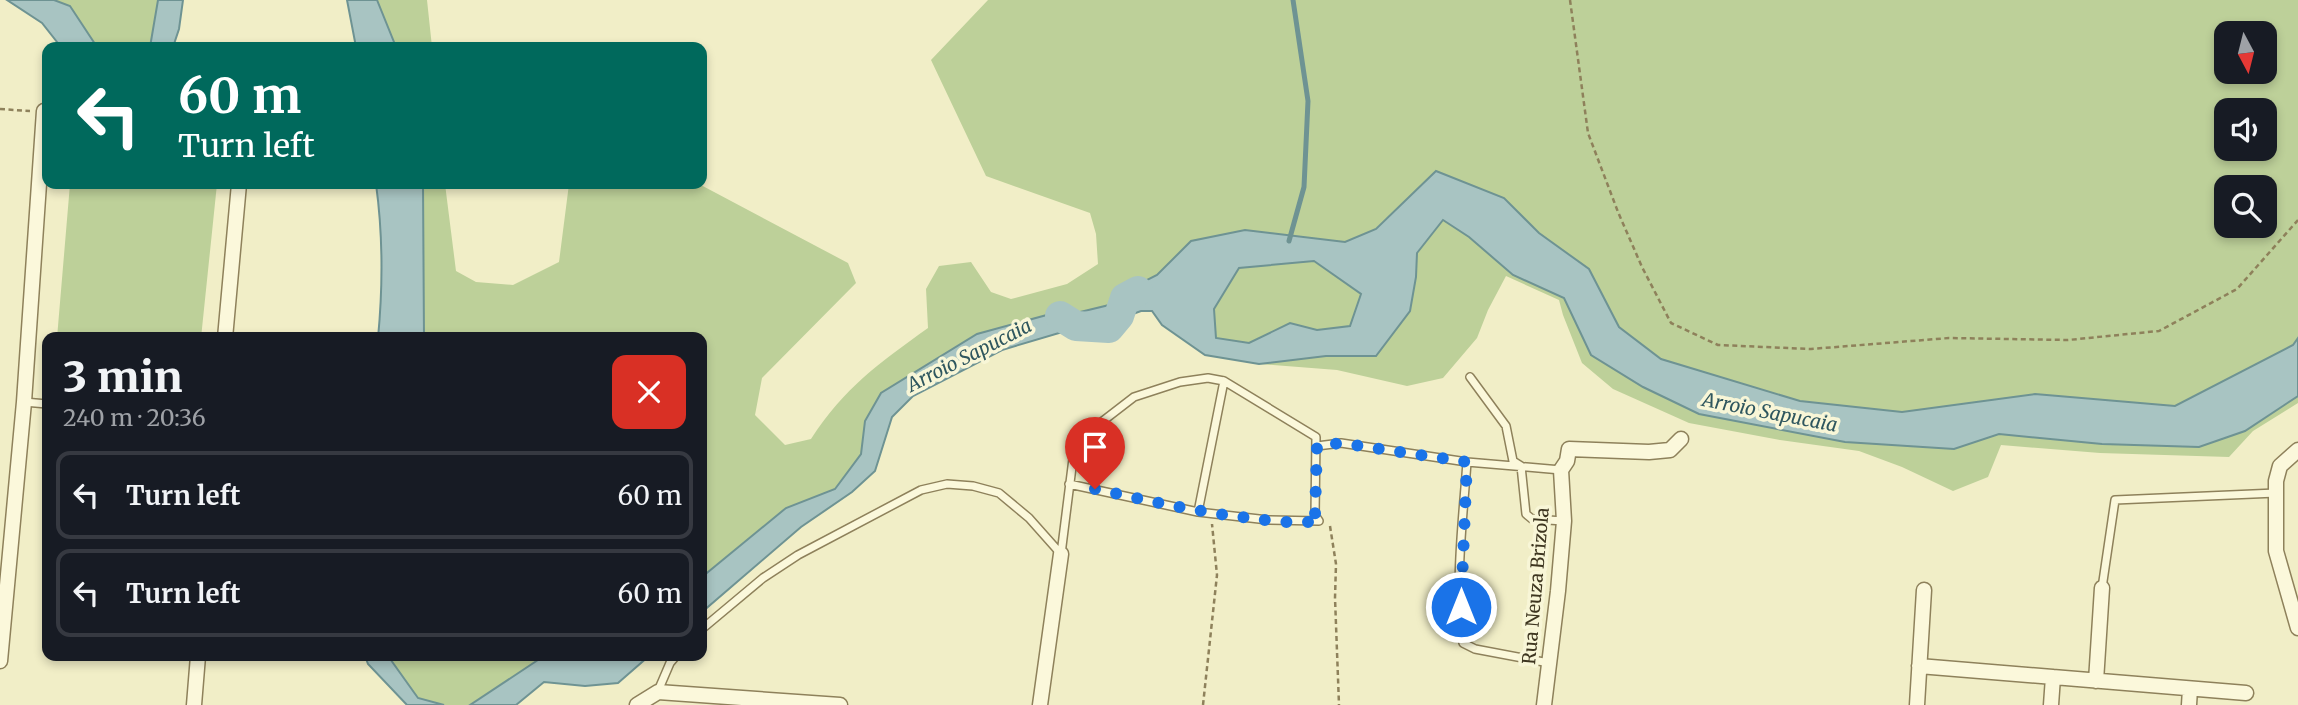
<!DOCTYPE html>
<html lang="en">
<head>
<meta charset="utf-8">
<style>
  :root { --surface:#171b24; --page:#20242c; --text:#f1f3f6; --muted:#9ea1a6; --line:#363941 }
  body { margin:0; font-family:Merriweather,serif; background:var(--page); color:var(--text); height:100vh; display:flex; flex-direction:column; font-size:26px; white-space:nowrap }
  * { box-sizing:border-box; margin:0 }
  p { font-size:23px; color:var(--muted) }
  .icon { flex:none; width:38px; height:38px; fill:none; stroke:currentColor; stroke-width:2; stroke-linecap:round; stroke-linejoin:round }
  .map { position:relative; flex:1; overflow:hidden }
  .panel { position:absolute; left:42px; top:332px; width:665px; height:329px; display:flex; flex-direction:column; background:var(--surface); border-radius:14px; box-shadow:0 4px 10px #0003 }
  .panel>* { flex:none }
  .hud { position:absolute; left:42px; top:42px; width:665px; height:147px; border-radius:14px; box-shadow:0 4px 10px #0003; background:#00695c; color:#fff; overflow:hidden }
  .needle { width:46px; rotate:173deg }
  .fabs { position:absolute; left:2214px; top:21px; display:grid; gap:14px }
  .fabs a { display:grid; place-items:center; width:63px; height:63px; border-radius:14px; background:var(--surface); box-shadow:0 4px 10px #0003; font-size:35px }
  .pin { position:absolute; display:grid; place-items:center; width:60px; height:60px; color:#fff; margin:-72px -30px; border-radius:50% 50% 50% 0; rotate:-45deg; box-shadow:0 0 7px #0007 }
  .pin .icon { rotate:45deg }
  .me { position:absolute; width:77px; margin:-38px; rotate:0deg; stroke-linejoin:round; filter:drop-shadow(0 0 5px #0008) }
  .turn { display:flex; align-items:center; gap:24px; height:147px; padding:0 21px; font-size:32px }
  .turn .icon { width:91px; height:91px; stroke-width:2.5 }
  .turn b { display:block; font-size:49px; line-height:60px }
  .round { display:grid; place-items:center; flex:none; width:74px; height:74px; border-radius:14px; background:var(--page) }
  .overview { display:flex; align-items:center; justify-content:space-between; height:119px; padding:0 21px }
  h1 { font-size:42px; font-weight:800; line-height:52px }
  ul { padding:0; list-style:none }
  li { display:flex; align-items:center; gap:21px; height:88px; margin:0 14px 10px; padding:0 7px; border:4px solid var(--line); border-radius:14px }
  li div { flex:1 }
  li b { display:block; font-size:26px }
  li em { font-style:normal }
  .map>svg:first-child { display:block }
  .green { fill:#bdd099; fill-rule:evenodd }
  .water { fill:#a8c4c2; stroke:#6e9393; stroke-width:2; fill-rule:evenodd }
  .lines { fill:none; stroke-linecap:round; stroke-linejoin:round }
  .stream { stroke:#6e9393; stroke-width:5 }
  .river { stroke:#a8c4c2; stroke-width:30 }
  .lane-casing { stroke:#8e815b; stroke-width:10 }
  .street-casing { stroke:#8e815b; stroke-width:17 }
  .path { stroke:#8e815b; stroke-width:2.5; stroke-dasharray:5 3.5; stroke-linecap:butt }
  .lane { stroke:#fbf8db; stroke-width:7 }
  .street { stroke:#fbf8db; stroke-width:14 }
  .route { stroke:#1a73e8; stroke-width:12; stroke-dasharray:0 21.6 }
  .labels { text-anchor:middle; stroke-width:7; stroke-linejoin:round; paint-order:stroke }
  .street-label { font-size:18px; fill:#3d351f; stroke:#f8f6d7 }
  .water-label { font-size:19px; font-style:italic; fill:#2e565e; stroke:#f8f6d7 }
</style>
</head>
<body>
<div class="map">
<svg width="2298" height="705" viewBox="0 0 2298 705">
  <rect width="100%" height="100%" fill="#f1eec7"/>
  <path class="green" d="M54 0H158L150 47H97L70 6Z
    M377 0H427L432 47H396Z
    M988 0H2298V338L2293 345 2175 406 2035 394 1902 412 1800 401 1661 359 1619 327 1589 269 1539 233 1504 198 1436 171 1375 229 1345 242 1245 230 1191 241 1157 275 1131 288 1109 305 1076 313H1054L976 334 865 421 861 454 835 489 786 508 702 577V338H424L423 184H445L456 271 476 282 513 285 559 262 569 184H699L848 263 856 283 762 378 755 415 785 445 811 439C845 387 878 364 928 328L926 289 939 266 971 262 991 292 1011 299 1067 284 1098 264 1096 234 1090 213 986 176 931 60ZM2226 33H2264V72H2226ZM2226 110H2264V149H2226ZM2226 187H2264V226H2226Z
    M70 184H217L201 338H57Z
    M1443 220 1469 237 1513 275 1564 298 1591 355 1643 387 1699 414 1845 442 1953 449 1999 434 2102 444 2199 447 2245 431 2298 396V403L2253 431 2229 457 2100 453 2001 445 1988 477 1953 491 1902 467 1859 451 1780 440 1689 423 1613 389 1582 363 1563 315 1559 300 1506 276 1488 310 1477 338 1443 378 1407 386 1337 370 1259 364 1326 356H1376L1416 277 1417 253Z
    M1314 261 1361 294 1350 326 1317 330 1290 323 1249 343 1216 338 1214 309 1239 267Z
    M388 656H544L470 705H444L418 698Z"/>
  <path class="water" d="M7 0H54L70 6 97 47H61L42 23Z
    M158 0H183L179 29 173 47H150Z
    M347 0H377L396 47H356Z
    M1436 171 1504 198 1539 233 1589 269 1619 327 1661 359 1800 401 1902 412 2035 394 2175 406 2293 345 2298 338V396L2245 431 2199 447 2102 444 1999 434 1954 449 1845 442 1699 414 1643 387 1591 355 1564 298 1513 275 1469 237 1443 220 1417 253 1416 277 1410 311 1376 356H1326L1259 364 1205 355 1162 325 1152 311H1141L1081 333H1059L1002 350 913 396 892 417 875 471 852 492 801 527 702 612V577L786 508 835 489 861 454 865 421 881 393 977 334 1054 313H1076L1109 305 1131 288 1157 275 1191 241 1245 230 1345 242 1376 229ZM1314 261 1361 294 1350 326 1317 330 1290 323 1249 343 1216 338 1214 309 1239 268Z
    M376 184H423L424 338H378C383 286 383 235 376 184Z
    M365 656H388L418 698 444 705H407L368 664Z
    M544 656H649L618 683 585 686 544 682 516 705H470Z"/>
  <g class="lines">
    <path class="stream" d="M1289 241 1304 187 1308 101 1293 0"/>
    <path class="river" d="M1060 316 1076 326 1109 328 1119 316 1125 298 1138 291"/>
    <defs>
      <path id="lane" d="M1470 377 1506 426 1513 461 1521 466 1526 514 1532 519 1564 521
        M24 402 47 404
        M1317 446 1341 443 1467 462 1561 470
        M1467 462C1463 518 1454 588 1463 643L1475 649 1549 663
        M1069 484 1198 512 1268 520 1319 521 1315 515 1316 437 1224 381 1198 512
        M1061 554 1074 451 1086 434 1134 397 1180 382 1208 378 1224 381
        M2102 588 2115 500 2276 493
        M702 629 763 578 798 555 921 490 947 484 973 486 999 493 1029 518 1061 554
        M658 691 670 663 676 656"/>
      <path id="street" d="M225 338 239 184
        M2298 450 2280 466 2276 481V551L2298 628
        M0 661 24 402 44 111H47
        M1919 666 2246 693
        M2096 681 2102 588
        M194 705 198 656
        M637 705 658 692 840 705
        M1040 705 1061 554
        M1544 705 1558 591 1564 521 1561 470 1567 461 1569 449 1649 452 1670 450 1681 439
        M1917 705 1924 590
        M2051 705 2053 677
        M2189 705 2190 689"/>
    </defs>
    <use href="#lane" class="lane-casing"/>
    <use href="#street" class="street-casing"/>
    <path class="path" d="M1570 0 1588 133 1618 212 1642 267 1671 323 1718 345 1811 349 1949 338 2068 340 2159 331 2237 289 2298 220
      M0 109 30 111
      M1330 526 1336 564 1335 598 1339 705
      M1203 705 1217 575 1212 524"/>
    <use href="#lane" class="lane"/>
    <use href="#street" class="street"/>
  </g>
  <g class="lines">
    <path class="route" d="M1095 489C1146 500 1197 512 1249 518 1272 521 1296 524 1320 521L1315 515 1317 446 1341 443 1467 462 1461 607"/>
  </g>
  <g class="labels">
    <g class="street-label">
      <text transform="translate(1536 586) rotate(-85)" y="6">Rua Neuza Brizola</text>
    </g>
    <g class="water-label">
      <text transform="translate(969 355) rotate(-27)" y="7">Arroio Sapucaia</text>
      <text transform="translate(1770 412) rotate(11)" y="7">Arroio Sapucaia</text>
    </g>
  </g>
</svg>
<div class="fabs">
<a><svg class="needle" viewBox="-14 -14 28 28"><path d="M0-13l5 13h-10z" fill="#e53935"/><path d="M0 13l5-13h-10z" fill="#9ea1a6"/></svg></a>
<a><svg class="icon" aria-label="sound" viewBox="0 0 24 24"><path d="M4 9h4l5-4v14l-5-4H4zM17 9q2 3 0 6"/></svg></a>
<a><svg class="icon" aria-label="search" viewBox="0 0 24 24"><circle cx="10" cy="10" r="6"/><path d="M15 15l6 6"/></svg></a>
</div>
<div class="pin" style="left:1095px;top:489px;background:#d93025"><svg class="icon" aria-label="arrive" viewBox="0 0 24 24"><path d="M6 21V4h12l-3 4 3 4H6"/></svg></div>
<svg class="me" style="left:1461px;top:607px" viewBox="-20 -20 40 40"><circle r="17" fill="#1a73e8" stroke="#fff" stroke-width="3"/><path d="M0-11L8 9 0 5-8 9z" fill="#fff"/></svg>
<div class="hud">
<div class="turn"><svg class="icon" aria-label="left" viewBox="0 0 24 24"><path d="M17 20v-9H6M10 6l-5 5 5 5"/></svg><div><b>60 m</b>Turn left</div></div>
</div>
<section class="panel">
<div class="overview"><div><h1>3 min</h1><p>240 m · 20:36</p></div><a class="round" style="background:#d93025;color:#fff"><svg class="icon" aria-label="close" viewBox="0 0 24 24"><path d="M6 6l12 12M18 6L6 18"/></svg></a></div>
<ul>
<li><svg class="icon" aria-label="left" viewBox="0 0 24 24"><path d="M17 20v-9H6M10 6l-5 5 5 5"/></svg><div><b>Turn left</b></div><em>60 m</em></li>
<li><svg class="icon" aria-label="left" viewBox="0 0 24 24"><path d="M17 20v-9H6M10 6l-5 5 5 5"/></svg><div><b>Turn left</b></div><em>60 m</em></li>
</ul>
</section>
</div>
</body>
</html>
